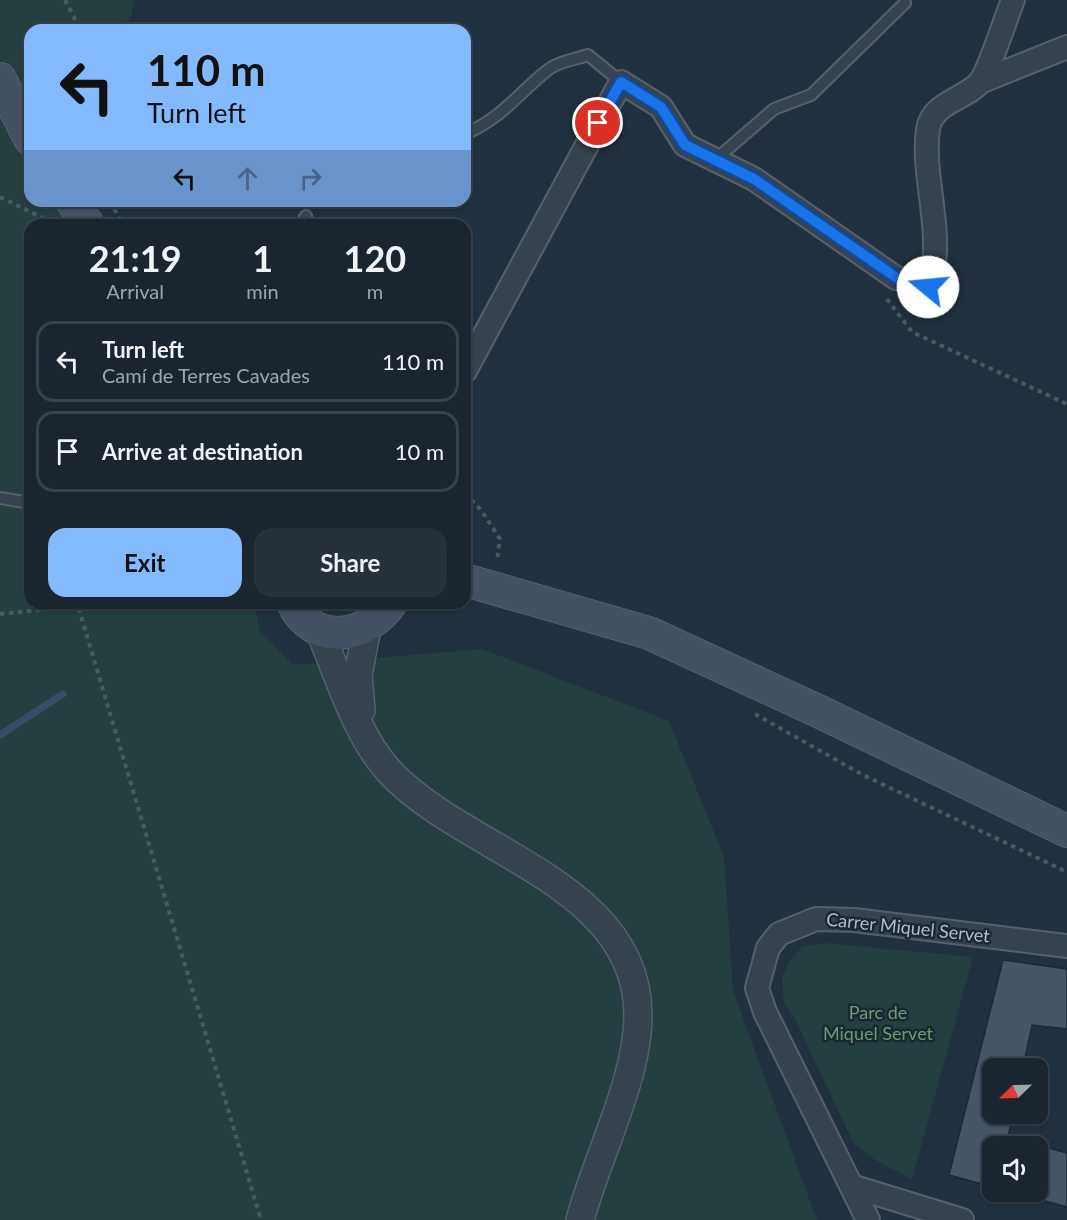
<!DOCTYPE html>
<html lang="en">
<head>
<meta charset="utf-8">
<style>
  :root { --surface:#1a252f; --page:#27313b; --text:#f1f3f6; --muted:#9fa5aa; --line:#38424b; --accent:#83bafe }
  body { margin:0; font-family:Lato,sans-serif; background:var(--page); color:var(--text); height:100vh; display:flex; flex-direction:column; font-size:22px; white-space:nowrap }
  * { box-sizing:border-box; margin:0 }
  p { font-size:20px; color:var(--muted) }
  .icon { flex:none; width:33px; height:33px; fill:none; stroke:currentColor; stroke-width:2; stroke-linecap:round; stroke-linejoin:round }
  .map { position:relative; flex:1; overflow:hidden }
  .details { position:absolute; left:24px; top:219px; width:447px; height:390px; display:flex; flex-direction:column; background:var(--surface); border-radius:18px; box-shadow:0 2px 4px #0004,0 0 0 2px var(--line) }
  .details>* { flex:none }
  .guide { position:absolute; left:24px; top:24px; width:447px; height:183px; border-radius:18px; box-shadow:0 2px 4px #0004,0 0 0 2px var(--line); background:#83bafe; color:#111; overflow:hidden }
  .needle { width:39px; rotate:247deg }
  .buttons { position:absolute; left:982px; top:1058px; display:grid; gap:12px }
  .buttons a { display:grid; place-items:center; width:66px; height:66px; border-radius:12px; background:var(--surface); box-shadow:0 2px 4px #0004,0 0 0 2px var(--line); font-size:30px }
  .pin { position:absolute; display:grid; place-items:center; width:51px; height:51px; color:#fff; margin:-26px; border:3px solid #fff; border-radius:50%; box-shadow:0 2px 6px #0007 }
  .me { position:absolute; width:66px; margin:-33px; rotate:287deg; stroke-linejoin:round; filter:drop-shadow(0 0 4px #0008) }
  .turn { display:flex; align-items:center; gap:21px; height:126px; padding:0 24px; font-size:27px }
  .turn .icon { width:78px; height:78px; stroke-width:2.5 }
  .turn b { display:block; font-size:42px; line-height:51px }
  .lanes { display:flex; align-items:center; height:57px; padding:0 24px; background:#0003; justify-content:center; gap:30px; direction:ltr }
  .lanes .off { opacity:.35 }
  .eta { display:flex; justify-content:space-evenly; align-items:center; height:102px; text-align:center }
  .eta b { font-size:36px; font-weight:700; line-height:42px }
  .button { display:flex; gap:12px; margin-top:auto; padding:12px 24px }
  .button a { flex:1; height:69px; border-radius:18px; background:var(--accent); color:#111; font-size:24px; font-weight:700; line-height:69px; text-align:center }
  .button a+a { background:var(--page); color:var(--text) }
  ul { padding:0; list-style:none }
  li { display:flex; align-items:center; gap:18px; height:81px; margin:0 12px 9px; padding:0 12px; border:3px solid var(--line); border-radius:18px }
  li div { flex:1 }
  li b { display:block; font-size:22px }
  li em { font-style:normal }
  .map>svg:first-child { display:block }
  .green { fill:#253f40 }
  .lines { fill:none; stroke-linecap:round; stroke-linejoin:round }
  .stream { stroke:#354d67; stroke-width:7 }
  .building { fill:#465666; stroke:#1e2936; stroke-width:1.5 }
  .service-casing { stroke:#55606d; stroke-width:14 }
  .minor-casing { stroke:#55606d; stroke-width:26 }
  .tertiary-casing { stroke:#55606d; stroke-width:30 }
  .secondary-casing { stroke:#55606d; stroke-width:34 }
  .path { stroke:#435c5d; stroke-width:4; stroke-dasharray:4.5 4.5; stroke-linecap:butt }
  .service { stroke:#37424f; stroke-width:10 }
  .minor { stroke:#37424f; stroke-width:22 }
  .tertiary { stroke:#37424f; stroke-width:27 }
  .secondary { stroke:#445163; stroke-width:32 }
  .route-casing { stroke:#114b97; stroke-width:15 }
  .route { stroke:#1a73e8; stroke-width:10 }
  .labels { text-anchor:middle; stroke-width:5; stroke-linejoin:round; paint-order:stroke }
  .street-label { font-size:18px; fill:#b3bdca; stroke:#1c2734 }
  .park-label { font-size:18px; fill:#689d71; stroke:#1c2734 }
</style>
</head>
<body>
<div class="map">
<svg width="1067" height="1220" viewBox="0 0 1067 1220">
  <rect width="100%" height="100%" fill="#22313f"/>
  <path class="green" d="M0 0H135L131 17 118 30H30V201H52L70 225H30V603H254L260 631 293 665 482 649 669 721 724 857 733 991 817 1220H0Z
    M824 943 973 957 912 1179 875 1160 853 1142 795 1019 784 1003 782 976 791 959 802 947Z"/>
  <g class="lines">
    <path class="stream" d="M0 735 63 694"/>
  </g>
  <path class="building" d="M1003 960 1067 969V1029L1032 1025 1023 1068H993V1113H1013L1008 1137 1067 1153V1207L1009 1191H1038V1146H993V1187L949 1175Z"/>
  <g class="lines">
    <defs>
      <path id="service" d="M465 134C504 117 518 93 549 69 558 62 576 59 588 55L621 82
        M715 160 774 109 811 95 905 3
        M300 225 306 216
        M0 498 30 503"/>
      <path id="minor" d="M980 82 1067 47
        M465 371 621 82 661 107 685 145 754 179 896 278 928 287C947 238 921 180 928 129 932 102 967 99 981 81 991 65 1005 20 1013 0
        M851 1186 962 1220
        M868 1220 765 1012 757 988 768 948 779 934 816 919 854 920 1067 946"/>
      <path id="tertiary" d="M319 629C338 674 356 735 389 771 463 852 638 883 638 1015 638 1080 597 1156 580 1220
        M361 710 358 675 367 628"/>
      <path id="secondary" d="M0 79 30 139
        M72 201 88 225
        M465 580 649 633 816 710 1067 831
        M293 603C313 647 368 638 391 603"/>
    </defs>
    <use href="#service" class="service-casing"/>
    <use href="#minor" class="minor-casing"/>
    <use href="#tertiary" class="tertiary-casing"/>
    <use href="#secondary" class="secondary-casing"/>
    <path class="path" d="M65 0 79 27 86 30
      M0 197 53 223
      M110 201 123 225
      M887 299 912 332 1067 404
      M465 493 481 510 500 539 497 561
      M0 614 78 606 261 1220
      M755 714 863 775 1067 872"/>
    <use href="#service" class="service"/>
    <use href="#minor" class="minor"/>
    <use href="#tertiary" class="tertiary"/>
    <use href="#secondary" class="secondary"/>
  </g>
  <g class="lines">
    <defs>
      <path id="route" d="M598 123 621 82 661 107 685 145 754 179 897 278 928 287"/>
    </defs>
    <use href="#route" class="route-casing"/>
    <use href="#route" class="route"/>
  </g>
  <g class="labels">
    <g class="street-label">
      <text transform="translate(908 928) rotate(6)" y="6">Carrer Miquel Servet</text>
    </g>
    <g class="park-label">
      <text x="878" y="1019">Parc de<tspan x="878" dy="21">Miquel Servet</tspan></text>
    </g>
  </g>
</svg>
<div class="buttons">
<a><svg class="needle" viewBox="-14 -14 28 28"><path d="M0-13l5 13h-10z" fill="#e53935"/><path d="M0 13l5-13h-10z" fill="#9fa5aa"/></svg></a>
<a><svg class="icon" aria-label="sound" viewBox="0 0 24 24"><path d="M4 9h4l5-4v14l-5-4H4zM17 9q2 3 0 6"/></svg></a>
</div>
<div class="pin" style="left:598px;top:123px;background:#d93025"><svg class="icon" aria-label="arrive" viewBox="0 0 24 24"><path d="M6 21V4h12l-3 4 3 4H6"/></svg></div>
<svg class="me" style="left:928px;top:287px" viewBox="-20 -20 40 40"><circle r="19" fill="#fff"/><path d="M0-13L10 11 0 6-10 11z" fill="#1a73e8"/></svg>
<div class="guide">
<div class="turn"><svg class="icon" aria-label="left" viewBox="0 0 24 24"><path d="M17 20v-9H6M10 6l-5 5 5 5"/></svg><div><b>110 m</b>Turn left</div></div>
<div class="lanes"><svg class="icon" aria-label="left" viewBox="0 0 24 24"><path d="M17 20v-9H6M10 6l-5 5 5 5"/></svg><svg class="icon off" aria-label="ahead" viewBox="0 0 24 24"><path d="M12 20V5M6 11l6-6 6 6"/></svg><svg class="icon off" aria-label="right" viewBox="0 0 24 24"><path d="M7 20v-9h11M14 6l5 5-5 5"/></svg></div>
</div>
<section class="details">
<div class="eta">
<div><b>21:19</b><p>Arrival</p></div>
<div><b>1</b><p>min</p></div>
<div><b>120</b><p>m</p></div>
</div>
<ul>
<li><svg class="icon" aria-label="left" viewBox="0 0 24 24"><path d="M17 20v-9H6M10 6l-5 5 5 5"/></svg><div><b>Turn left</b><p>Camí de Terres Cavades</p></div><em>110 m</em></li>
<li><svg class="icon" aria-label="arrive" viewBox="0 0 24 24"><path d="M6 21V4h12l-3 4 3 4H6"/></svg><div><b>Arrive at destination</b></div><em>10 m</em></li>
</ul>
<div class="button"><a>Exit</a><a>Share</a></div>
</section>
</div>
</body>
</html>
